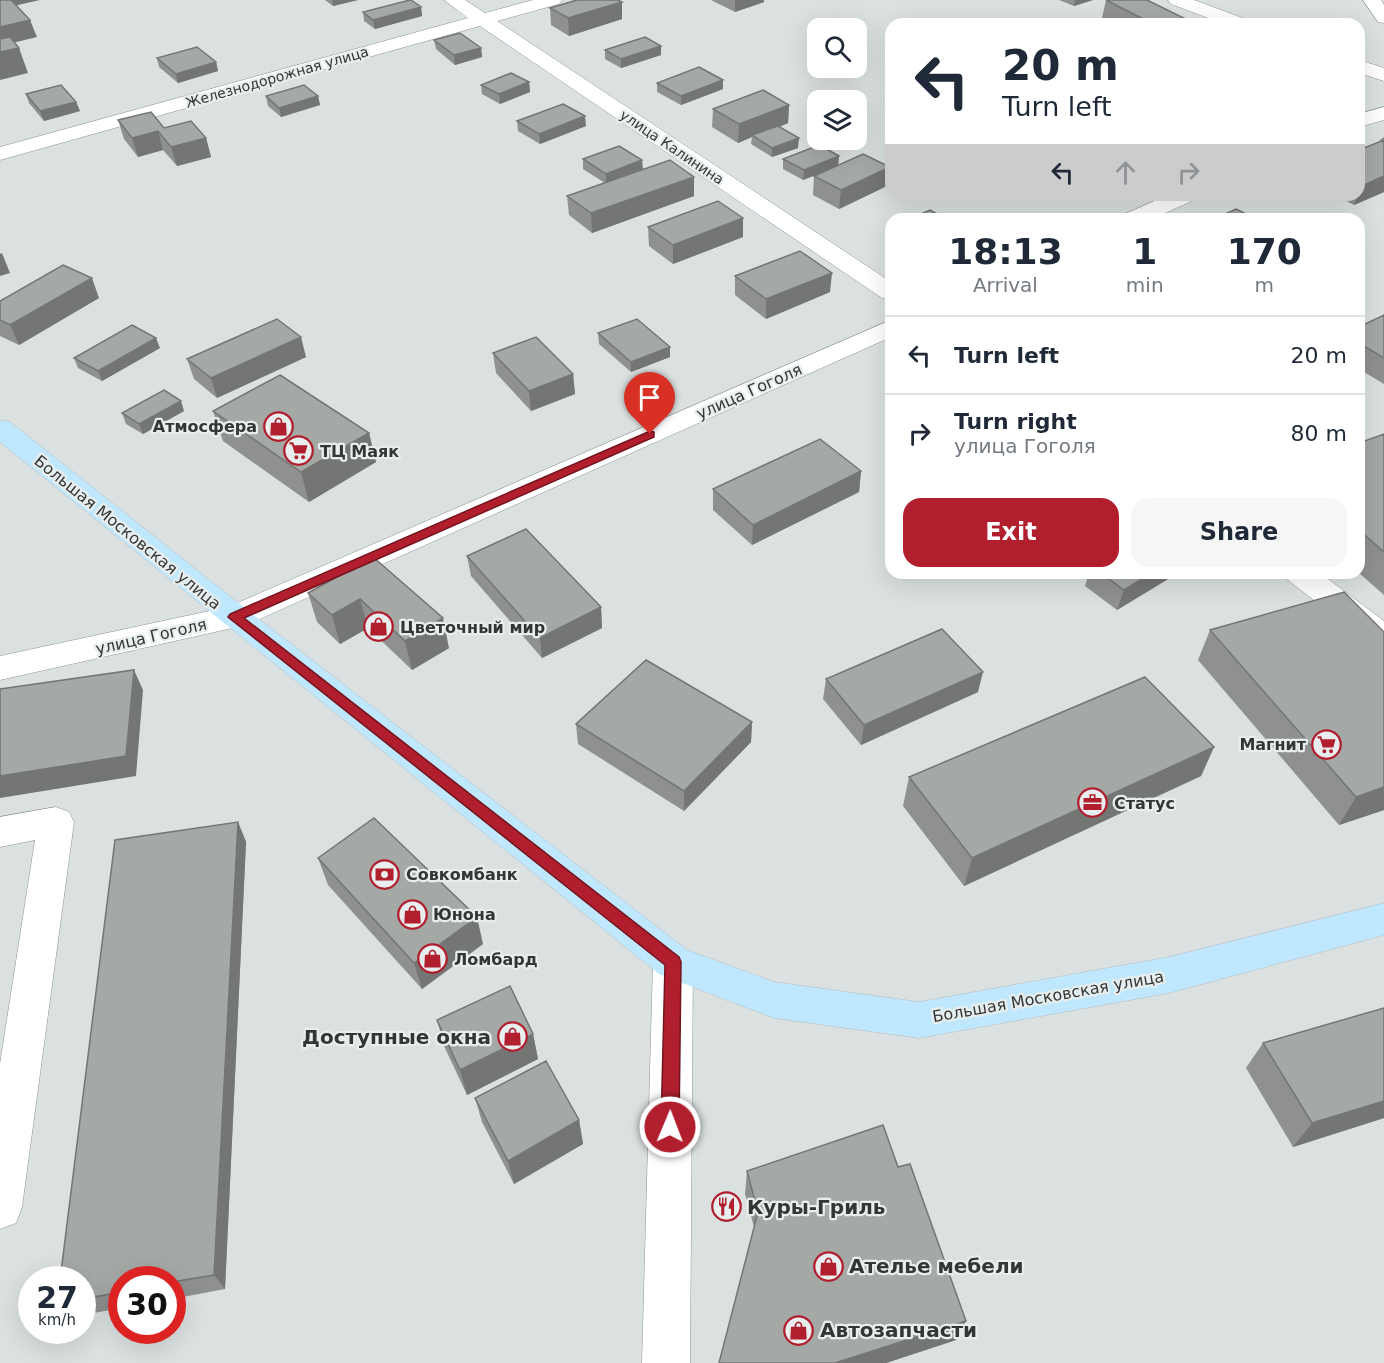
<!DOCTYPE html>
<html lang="en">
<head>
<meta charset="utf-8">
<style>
  :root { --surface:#fff; --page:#f6f6f7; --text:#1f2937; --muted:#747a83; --line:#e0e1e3; --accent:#b11e2e }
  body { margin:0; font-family:"DejaVu Sans",sans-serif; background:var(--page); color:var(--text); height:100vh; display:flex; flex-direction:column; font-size:22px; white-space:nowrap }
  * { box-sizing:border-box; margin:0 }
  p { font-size:20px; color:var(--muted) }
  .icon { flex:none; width:33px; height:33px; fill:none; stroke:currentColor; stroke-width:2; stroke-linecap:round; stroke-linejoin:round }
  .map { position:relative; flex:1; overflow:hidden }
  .sheet { position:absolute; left:885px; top:213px; width:480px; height:366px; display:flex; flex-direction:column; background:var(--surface); border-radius:18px; box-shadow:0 6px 24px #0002 }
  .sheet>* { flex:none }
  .top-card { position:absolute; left:885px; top:18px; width:480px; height:183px; border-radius:18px; box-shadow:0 6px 24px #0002; background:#fff; color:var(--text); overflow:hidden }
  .buttons { position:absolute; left:807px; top:18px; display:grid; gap:12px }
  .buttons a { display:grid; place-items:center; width:60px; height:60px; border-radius:12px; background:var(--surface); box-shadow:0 6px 24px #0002; font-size:30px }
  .speed { position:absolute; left:18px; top:1266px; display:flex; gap:12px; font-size:30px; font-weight:700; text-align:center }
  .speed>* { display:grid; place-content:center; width:78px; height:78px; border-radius:50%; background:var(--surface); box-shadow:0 6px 24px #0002; line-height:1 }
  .speed small { font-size:15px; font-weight:400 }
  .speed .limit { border:9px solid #d22; background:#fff; color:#111 }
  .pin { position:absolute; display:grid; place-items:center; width:51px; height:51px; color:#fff; margin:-62px -26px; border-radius:50% 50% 50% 0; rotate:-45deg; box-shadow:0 0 6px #0007 }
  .pin .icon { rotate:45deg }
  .me { position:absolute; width:66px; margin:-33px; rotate:1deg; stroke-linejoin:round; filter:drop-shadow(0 0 4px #0008) }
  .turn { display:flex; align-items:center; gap:21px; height:126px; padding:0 18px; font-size:27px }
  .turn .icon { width:78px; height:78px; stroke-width:2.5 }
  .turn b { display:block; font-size:42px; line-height:51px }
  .lanes { display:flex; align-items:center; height:57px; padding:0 18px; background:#0003; justify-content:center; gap:30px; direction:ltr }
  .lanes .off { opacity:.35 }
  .eta { display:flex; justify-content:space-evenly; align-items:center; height:102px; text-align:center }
  .eta b { font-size:36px; font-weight:700; line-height:42px }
  .cta { display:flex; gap:12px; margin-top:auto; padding:12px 18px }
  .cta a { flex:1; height:69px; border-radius:18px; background:var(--accent); color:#fff; font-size:24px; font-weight:700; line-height:69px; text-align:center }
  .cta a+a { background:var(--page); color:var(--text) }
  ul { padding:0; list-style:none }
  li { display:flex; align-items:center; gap:18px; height:78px; padding:0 18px; border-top:2px solid var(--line) }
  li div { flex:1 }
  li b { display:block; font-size:22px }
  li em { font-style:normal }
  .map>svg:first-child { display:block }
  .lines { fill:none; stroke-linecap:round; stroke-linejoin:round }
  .minor-casing { stroke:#8d9292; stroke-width:1 }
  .major-casing { stroke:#babbbb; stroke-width:1 }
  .minor { fill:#fff; fill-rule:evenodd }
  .major { fill:#bfe8fe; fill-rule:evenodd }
  .wall { fill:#8e918f }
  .shaded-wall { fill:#747674 }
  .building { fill:#a5a9a6; stroke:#747674; stroke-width:1.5 }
  .route { fill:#b11e2e; stroke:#73141e; stroke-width:1.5 }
  .labels { text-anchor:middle; stroke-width:4.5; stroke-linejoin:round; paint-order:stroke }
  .far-street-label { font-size:14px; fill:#333636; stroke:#e8eeee }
  .street-label { font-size:16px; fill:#333636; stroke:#e8eeee }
  .poi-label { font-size:16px; font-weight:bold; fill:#333636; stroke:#e8eeee; text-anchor:start }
  .near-poi-label { font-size:20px; font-weight:bold; fill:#333636; stroke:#e8eeee; text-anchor:start }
</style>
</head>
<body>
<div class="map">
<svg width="1384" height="1363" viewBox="0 0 1384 1363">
  <rect width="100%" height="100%" fill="#dbe1e1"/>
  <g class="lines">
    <defs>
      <path id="minor" d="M444 0H465L485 13 533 0H562L559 4 497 21 891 282V300L882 298 480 26 0 160V147L468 18Z
        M1168 0H1194L1248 20 1250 24H1224L1171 4Z
        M1363 0H1381L1384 5V23L1378 22Z
        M1359 60 1384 68V81L1359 73Z
        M1384 107V120L1359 127V114Z
        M1168 195H1197L1194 200 1152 219H1122L1125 214Z
        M891 320V337L246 625 0 680V656L228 607Z
        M1284 573H1320L1384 621V650L1373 646 1288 580Z
        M56 807 69 812 74 822 22 1207 16 1223 0 1229V1064L35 840 0 847V817Z
        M673 945 687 950 693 962 690 1363H642L653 962 659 950Z"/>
      <path id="major" d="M0 420 10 422 246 609 687 950 774 982 919 1002 1169 957 1384 903V935L1169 993 919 1038 774 1018 659 974 0 442Z"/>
    </defs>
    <use href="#minor" class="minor-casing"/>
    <use href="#major" class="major-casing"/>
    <use href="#minor" class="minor"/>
    <use href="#major" class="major"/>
  </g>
  <path class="wall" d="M325 0H358L333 6Z
    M711 0H764V2L735 12Z
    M1059 0H1093L1074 6Z
    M1106 0 1192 22V24H1114L1102 18Z
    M622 2V19L569 36 551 25 550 8Z
    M421 7 422 16 375 29 364 21 363 12Z
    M434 40 481 48 482 57 455 65 436 49Z
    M661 46V55L621 68 605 59V50Z
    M157 58 216 62 218 71 178 83 159 67Z
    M723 80V89L681 105 657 92V83Z
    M529 82 530 92 500 104 482 94 481 85Z
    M26 94 76 102 80 111 44 121 29 103Z
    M266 96H318L320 105 281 117 268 106Z
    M789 105 788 123 780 127 798 148 772 157 751 144 752 137 738 143 712 127 713 109Z
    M118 120 164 128 206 138 211 157 177 166 163 150 138 157 124 139Z
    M517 121 586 126 540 144 518 131Z
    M1384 137V192L1354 205 1335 195H1359V150L1379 142 1381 139Z
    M839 156 838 165 887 186 839 209 813 195 814 176 826 171 803 180 783 169V159Z
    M583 159 643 169 625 176 694 177V196L592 233 569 215 567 196 605 183 583 169Z
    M743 218V237L673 264 649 246 648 227Z
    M735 276 830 292 766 319 735 295Z
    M99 298 19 345 0 336V301Z
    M1384 315V384L1359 369V327Z
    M598 333 670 347V357L631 372 599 344Z
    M160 348 102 381 78 368 74 358Z
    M493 353 573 374 575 394 531 411 496 373Z
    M306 357 217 398 194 379 187 359Z
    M891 366V392L885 388 888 368Z
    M184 411 143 434 126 424 122 413Z
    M213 411 369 433 376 462 309 502 223 441Z
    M1384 434V595L1359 573V443Z
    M861 471 859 492 752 545 713 510V489Z
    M467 556 601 607 602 628 542 658 471 576Z
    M373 557 449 648 412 670 368 628 340 644 317 622 308 593Z
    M1089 573H1178L1117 610 1085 586Z
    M1210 630 1384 810 1339 825 1198 660Z
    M826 679 978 692 861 745 823 699Z
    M752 722 751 742 684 811 578 744 576 724Z
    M1214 747 1201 776 964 886 903 806 909 777Z
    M238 822 246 842 225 1289 172 1299V1280H122V1308L82 1315V1280Z
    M318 858 483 944 422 989 328 885Z
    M1384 1008V1118L1293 1147 1246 1068 1263 1043Z
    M437 1020 533 1034 538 1059 467 1095 444 1046Z
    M475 1098 579 1120 583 1144 514 1184 482 1122Z
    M747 1171 956 1340 886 1363H719L754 1227 745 1194Z"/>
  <path class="shaded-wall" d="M2 0H40L5 8Z
    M332 0H358L333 6Z
    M735 0H764V2L735 12Z
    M1075 0H1093L1074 6Z
    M622 2V19L569 36 568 18Z
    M421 7 422 16 375 29 373 20Z
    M30 20 37 37 0 46V27Z
    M661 46V55L621 68V59Z
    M19 48 28 73 0 80V52Z
    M481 48 482 57 455 65 454 55Z
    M216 62 218 71 178 83 176 74Z
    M723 80V89L681 105V96Z
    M529 82 530 92 500 104 499 94Z
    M318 96 320 105 281 117 279 108Z
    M76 102 80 111 44 121 40 111Z
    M789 105 788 123 754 136 752 135V137L738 143 739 124Z
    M585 116 586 126 540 144 539 134Z
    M158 131 163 150 138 157 132 138Z
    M206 138 211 157 177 166 171 147Z
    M799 138 798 148 772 157V148Z
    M839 156 838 166 803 180 804 170Z
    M642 160 643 169 606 183V174Z
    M890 167 887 186 839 209 841 190Z
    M1384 176V192L1354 205 1358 195H1359L1362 186Z
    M694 177V196L592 233 591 213Z
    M743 218V237L673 264V245Z
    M2 253 10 273 0 276V254Z
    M832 273 830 292 766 319V299Z
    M92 278 99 298 19 345 10 325Z
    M301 337 306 357 217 398 211 378Z
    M156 338 160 348 102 381 98 371Z
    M670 347V357L631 372V362Z
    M573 374 575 394 531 411 529 391Z
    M181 401 184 411 143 434 139 424Z
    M369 433 376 462 309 502 301 472Z
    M861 471 859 492 752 545 753 525Z
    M1152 573H1178L1117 610 1124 590Z
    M360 599 368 628 340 644 332 615Z
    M601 607 602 628 542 658 540 638Z
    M443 618 449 648 412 670 405 641Z
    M134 670 143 690 136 776 0 798V776Z
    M983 672 978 692 861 745 864 725Z
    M752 722 751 742 684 811V791Z
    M1214 747 1201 776 964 886 972 858Z
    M1384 787V810L1339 825 1356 797Z
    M238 822 246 842 225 1289 214 1275Z
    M477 917 483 944 422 989 414 963Z
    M533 1034 538 1059 467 1095 460 1070Z
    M1384 1101V1118L1293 1147 1312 1123Z
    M579 1120 583 1144 514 1184 508 1161Z
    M966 1321 956 1340 886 1363H835Z"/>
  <path class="building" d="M0 0H11L30 20 0 27Z
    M410 0H411L421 7 373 20 363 12Z
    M577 0H618L622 2 568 18 550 8Z
    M1106 0H1147L1192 22 1185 24H1153Z
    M460 33 481 48 454 55 434 40Z
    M10 37 19 48 0 52V39Z
    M645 37 661 46 621 59 605 50Z
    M197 47 216 62 176 74 157 58Z
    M699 67 723 80 681 96 657 83Z
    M511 73 529 82 499 94 481 85Z
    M61 85 76 102 40 111 26 94Z
    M304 85 318 96 279 108 266 96Z
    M763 90 789 105 739 124 713 109Z
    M563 104 585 116 539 134 517 121Z
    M151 112 164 128 191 121 206 138 171 147 158 131 132 138 118 120Z
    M778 126 799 138 772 148 752 135Z
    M1384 140V176L1362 186 1359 184V150Z
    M819 145 839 156 804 170 783 159Z
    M619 146 642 160 606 174 583 159Z
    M863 154 890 167 841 190 814 176Z
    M670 160 694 177 591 213 567 196Z
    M718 201 743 218 673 245 648 227Z
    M1236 209 1256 219H1214Z
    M930 210 946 219H910Z
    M800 251 832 273 766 299 735 276Z
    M63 265 92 278 10 325 0 320V301Z
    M1384 315V358L1359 343V327Z
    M277 319 301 337 211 378 187 359Z
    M637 319 670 347 631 362 598 333Z
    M132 325 156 338 98 371 74 358Z
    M536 337 573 374 529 391 493 353Z
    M280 375 369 433 301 472 213 411Z
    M164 390 181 401 139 424 122 413Z
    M1384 434V552L1359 530V443Z
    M820 439 861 471 753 525 713 489Z
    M526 529 601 607 540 638 467 556Z
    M373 557 443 618 405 641 360 599 332 615 308 593Z
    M1101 573H1152L1124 590Z
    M1344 592 1384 632V787L1356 797 1210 630Z
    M942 629 983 672 864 725 826 679Z
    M646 660 752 722 684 791 576 724Z
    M134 670 126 756 0 776V689Z
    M1145 677 1214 747 972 858 909 777Z
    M374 818 477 917 414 963 318 858Z
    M238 822 214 1275 172 1282V1280H122V1292L82 1299V1280H60L115 840Z
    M510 986 533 1034 460 1070 437 1020Z
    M1384 1008V1101L1312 1123 1263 1043Z
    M546 1061 579 1120 508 1161 475 1098Z
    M883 1125 898 1167 910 1164 966 1321 835 1363H719L758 1212 747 1171Z"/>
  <path class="route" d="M650 431 654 432V437L244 618 679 957 681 962 679 1127 676 1133 670 1136 664 1133 661 1127 665 965 228 617 230 614Z"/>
  <defs>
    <symbol id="shop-ring" viewBox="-11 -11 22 22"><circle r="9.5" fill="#e8eeee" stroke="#b11e2e" stroke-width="1.5"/><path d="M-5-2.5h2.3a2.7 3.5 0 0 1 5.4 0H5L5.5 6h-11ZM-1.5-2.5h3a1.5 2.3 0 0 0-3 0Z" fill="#b11e2e"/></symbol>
    <symbol id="supermarket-ring" viewBox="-11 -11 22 22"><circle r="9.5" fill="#e8eeee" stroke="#b11e2e" stroke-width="1.5"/><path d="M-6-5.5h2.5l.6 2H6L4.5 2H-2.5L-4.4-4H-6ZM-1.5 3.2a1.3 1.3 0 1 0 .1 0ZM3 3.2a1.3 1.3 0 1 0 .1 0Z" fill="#b11e2e"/></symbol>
    <symbol id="office-ring" viewBox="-11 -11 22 22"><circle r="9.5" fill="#e8eeee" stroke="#b11e2e" stroke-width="1.5"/><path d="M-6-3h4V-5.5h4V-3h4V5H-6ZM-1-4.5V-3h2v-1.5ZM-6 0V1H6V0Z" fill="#b11e2e"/></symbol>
    <symbol id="bank-ring" viewBox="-11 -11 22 22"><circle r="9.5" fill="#e8eeee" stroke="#b11e2e" stroke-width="1.5"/><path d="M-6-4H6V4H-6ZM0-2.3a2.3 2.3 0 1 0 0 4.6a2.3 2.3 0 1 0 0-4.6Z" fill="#b11e2e"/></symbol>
    <symbol id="restaurant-ring" viewBox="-11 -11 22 22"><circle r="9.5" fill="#e8eeee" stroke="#b11e2e" stroke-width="1.5"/><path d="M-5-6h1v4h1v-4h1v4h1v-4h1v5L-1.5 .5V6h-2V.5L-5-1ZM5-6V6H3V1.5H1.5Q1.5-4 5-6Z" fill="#b11e2e"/></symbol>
  </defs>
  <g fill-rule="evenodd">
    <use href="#shop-ring" x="262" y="410" width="33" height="33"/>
    <use href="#supermarket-ring" x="282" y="434" width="33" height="33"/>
    <use href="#shop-ring" x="362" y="610" width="33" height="33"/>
    <use href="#supermarket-ring" x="1310" y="728" width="33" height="33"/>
    <use href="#office-ring" x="1076" y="786" width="33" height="33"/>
    <use href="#bank-ring" x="368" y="858" width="33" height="33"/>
    <use href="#shop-ring" x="396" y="898" width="33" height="33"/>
    <use href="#shop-ring" x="416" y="942" width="33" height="33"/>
    <use href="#shop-ring" x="496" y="1020" width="33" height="33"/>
    <use href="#restaurant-ring" x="710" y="1190" width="33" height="33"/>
    <use href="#shop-ring" x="812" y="1250" width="33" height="33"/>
    <use href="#shop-ring" x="782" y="1314" width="33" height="33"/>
  </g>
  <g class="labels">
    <g class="far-street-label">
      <text transform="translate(277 77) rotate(-16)" y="5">Железнодорожная улица</text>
      <text transform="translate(672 147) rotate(34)" y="5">улица Калинина</text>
    </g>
    <g class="street-label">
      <text transform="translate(749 391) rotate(-24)" y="6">улица Гоголя</text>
      <text transform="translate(128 532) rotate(39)" y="6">Большая Московская улица</text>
      <text transform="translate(151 636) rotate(-13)" y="6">улица Гоголя</text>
      <text transform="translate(1048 996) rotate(-10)" y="6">Большая Московская улица</text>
    </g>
    <g class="poi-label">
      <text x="257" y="432" text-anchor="end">Атмосфера</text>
      <text x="320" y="457">ТЦ Маяк</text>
      <text x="400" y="633">Цветочный мир</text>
      <text x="1306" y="750" text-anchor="end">Магнит</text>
      <text x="1114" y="809">Статус</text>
      <text x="406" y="880">Совкомбанк</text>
      <text x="433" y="920">Юнона</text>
      <text x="454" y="965">Ломбард</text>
    </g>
    <g class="near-poi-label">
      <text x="491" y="1044" text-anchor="end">Доступные окна</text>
      <text x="747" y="1214">Куры-Гриль</text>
      <text x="849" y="1273">Ателье мебели</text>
      <text x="820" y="1337">Автозапчасти</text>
    </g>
  </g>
</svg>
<div class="buttons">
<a><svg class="icon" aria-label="search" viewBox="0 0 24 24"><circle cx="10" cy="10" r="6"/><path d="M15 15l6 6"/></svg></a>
<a><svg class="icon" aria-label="layers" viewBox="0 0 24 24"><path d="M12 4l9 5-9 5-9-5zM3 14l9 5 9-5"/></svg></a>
</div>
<div class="speed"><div>27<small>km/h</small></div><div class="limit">30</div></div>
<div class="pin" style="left:650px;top:434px;background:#d93025"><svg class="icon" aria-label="arrive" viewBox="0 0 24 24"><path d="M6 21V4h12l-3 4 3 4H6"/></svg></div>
<svg class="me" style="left:670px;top:1127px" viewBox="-20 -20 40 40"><circle r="17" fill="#b11e2e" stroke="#fff" stroke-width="3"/><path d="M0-11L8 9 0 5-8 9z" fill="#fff"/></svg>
<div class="top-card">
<div class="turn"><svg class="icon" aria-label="left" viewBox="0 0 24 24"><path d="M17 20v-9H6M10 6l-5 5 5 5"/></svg><div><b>20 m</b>Turn left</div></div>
<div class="lanes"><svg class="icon" aria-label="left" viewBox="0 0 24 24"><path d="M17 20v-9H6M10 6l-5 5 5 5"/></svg><svg class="icon off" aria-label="ahead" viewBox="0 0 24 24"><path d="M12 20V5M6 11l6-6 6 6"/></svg><svg class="icon off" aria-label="right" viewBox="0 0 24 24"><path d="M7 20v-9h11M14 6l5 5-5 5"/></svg></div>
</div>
<section class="sheet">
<div class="eta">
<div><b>18:13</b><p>Arrival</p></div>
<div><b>1</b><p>min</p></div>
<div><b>170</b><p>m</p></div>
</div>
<ul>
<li><svg class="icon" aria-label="left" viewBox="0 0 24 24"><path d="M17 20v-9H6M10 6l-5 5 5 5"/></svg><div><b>Turn left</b></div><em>20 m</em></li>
<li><svg class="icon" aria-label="right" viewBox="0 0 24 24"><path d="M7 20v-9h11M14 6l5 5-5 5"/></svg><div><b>Turn right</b><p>улица Гоголя</p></div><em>80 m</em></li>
</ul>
<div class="cta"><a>Exit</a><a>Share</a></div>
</section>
</div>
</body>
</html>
